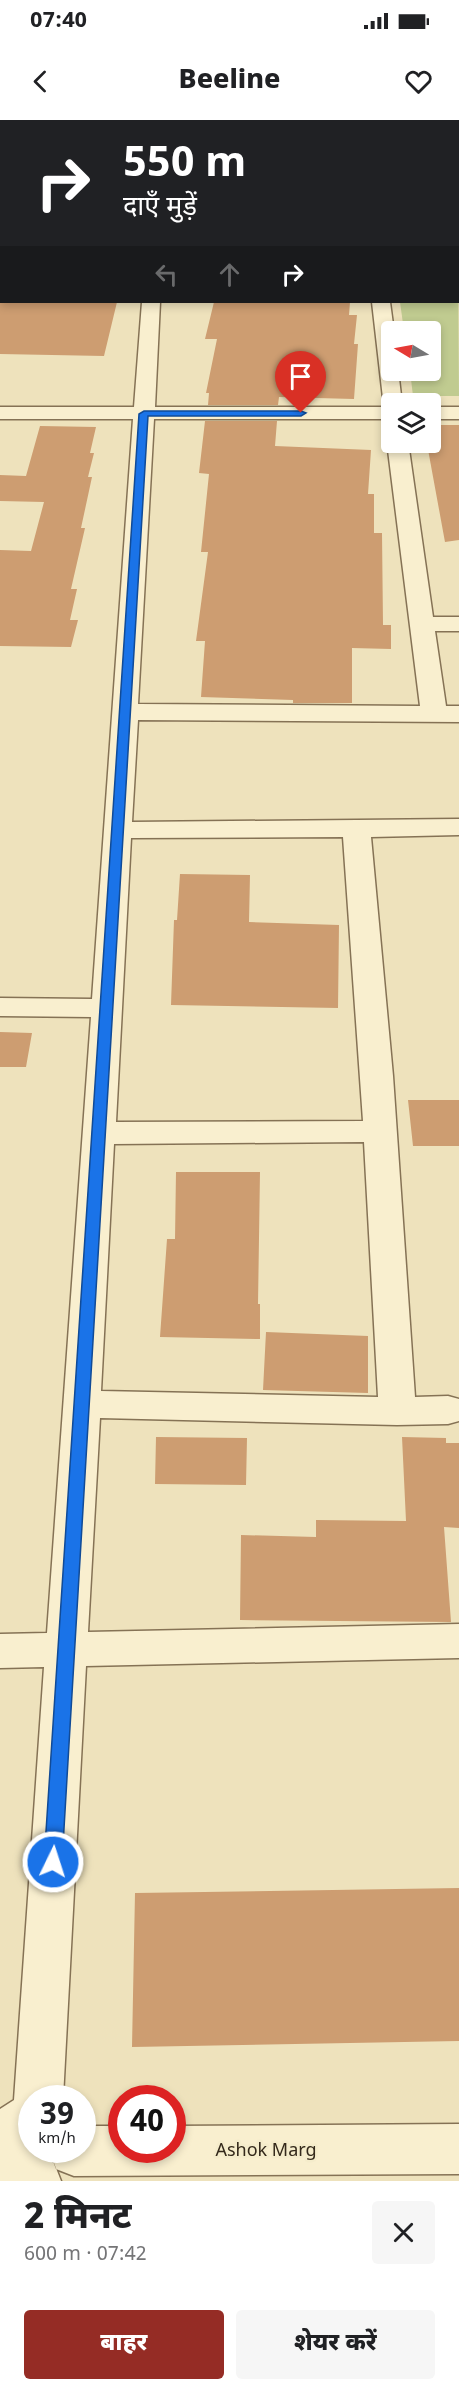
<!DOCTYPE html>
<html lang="hi">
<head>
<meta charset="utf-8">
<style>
  :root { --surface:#fff; --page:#f6f6f6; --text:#202124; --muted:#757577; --accent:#952c25 }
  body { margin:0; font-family:Georgia,"Noto Sans Devanagari",serif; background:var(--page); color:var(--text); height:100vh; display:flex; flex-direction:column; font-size:22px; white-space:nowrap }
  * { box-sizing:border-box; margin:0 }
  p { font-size:20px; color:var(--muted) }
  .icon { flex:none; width:33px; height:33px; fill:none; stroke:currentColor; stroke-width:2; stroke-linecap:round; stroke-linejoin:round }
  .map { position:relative; height:2061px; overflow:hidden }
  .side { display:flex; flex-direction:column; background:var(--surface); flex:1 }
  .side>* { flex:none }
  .guide { position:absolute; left:0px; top:0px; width:459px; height:183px; box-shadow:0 3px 9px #0003; background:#202124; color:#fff; overflow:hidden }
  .needle { width:39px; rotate:280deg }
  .fabs { position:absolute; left:381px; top:201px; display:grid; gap:12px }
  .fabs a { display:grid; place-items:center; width:60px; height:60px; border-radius:6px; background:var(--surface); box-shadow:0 3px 9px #0003; font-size:30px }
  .speed { position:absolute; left:18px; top:1965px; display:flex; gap:12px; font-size:30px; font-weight:700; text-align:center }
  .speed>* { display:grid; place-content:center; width:78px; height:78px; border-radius:50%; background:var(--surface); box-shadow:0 3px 9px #0003; line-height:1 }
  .speed small { font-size:15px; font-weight:400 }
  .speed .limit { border:9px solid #d22; background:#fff; color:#111 }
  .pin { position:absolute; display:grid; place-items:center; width:51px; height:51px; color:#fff; margin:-62px -26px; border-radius:50% 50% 50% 0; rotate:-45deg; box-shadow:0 0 6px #0007 }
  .pin .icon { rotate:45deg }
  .me { position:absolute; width:66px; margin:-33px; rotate:4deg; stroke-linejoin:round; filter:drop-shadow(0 0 4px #0008) }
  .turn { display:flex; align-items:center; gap:21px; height:126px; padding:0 24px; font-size:27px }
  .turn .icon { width:78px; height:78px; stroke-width:2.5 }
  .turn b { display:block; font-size:42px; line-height:51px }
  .lanes { display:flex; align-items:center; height:57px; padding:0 24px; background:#0003; justify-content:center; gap:30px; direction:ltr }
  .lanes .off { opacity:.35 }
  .round { display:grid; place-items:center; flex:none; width:63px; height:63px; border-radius:6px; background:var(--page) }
  .head { display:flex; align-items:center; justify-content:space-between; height:102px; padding:0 24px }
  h1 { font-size:36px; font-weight:800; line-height:45px }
  .primary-button { display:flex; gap:12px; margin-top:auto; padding:12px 24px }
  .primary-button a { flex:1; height:69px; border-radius:6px; background:var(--accent); color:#fff; font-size:24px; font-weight:800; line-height:69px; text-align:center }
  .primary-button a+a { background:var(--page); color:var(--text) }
  .status { display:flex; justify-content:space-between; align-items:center; height:42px; padding:0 30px; background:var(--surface); direction:ltr }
  .status svg { height:16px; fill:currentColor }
  header { display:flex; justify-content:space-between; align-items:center; height:78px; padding:0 24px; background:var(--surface); font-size:27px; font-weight:800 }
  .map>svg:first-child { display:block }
  .green { fill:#c0cb90 }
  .building { fill:#cd9d71 }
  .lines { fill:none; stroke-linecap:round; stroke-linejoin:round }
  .minor-casing { stroke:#857255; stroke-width:3 }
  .minor { fill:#f9efcf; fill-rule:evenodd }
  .route { fill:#1a73e8; stroke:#114b97; stroke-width:1.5 }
  .labels { text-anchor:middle; stroke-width:5; stroke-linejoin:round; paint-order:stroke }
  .near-street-label { font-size:18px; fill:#34291b; stroke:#f5eccb }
</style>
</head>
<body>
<div class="status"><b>07:40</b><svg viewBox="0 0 49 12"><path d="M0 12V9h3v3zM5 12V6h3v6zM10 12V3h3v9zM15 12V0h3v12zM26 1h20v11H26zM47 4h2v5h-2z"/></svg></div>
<header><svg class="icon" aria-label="back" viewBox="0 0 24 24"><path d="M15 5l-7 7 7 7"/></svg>Beeline<svg class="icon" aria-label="heart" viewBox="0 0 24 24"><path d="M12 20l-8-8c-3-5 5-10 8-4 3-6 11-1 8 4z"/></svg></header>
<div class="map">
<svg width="459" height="2061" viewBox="0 0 459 2061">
  <rect width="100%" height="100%" fill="#eee2bc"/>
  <path class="green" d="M458 136 459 276H413L410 251 430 250V212L404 211 400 182H458Z"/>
  <path class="building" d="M0 182H117L104 236 0 234Z
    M214 182H350L349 195H357L354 224H358L354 279 279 277 278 285H208L209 273H206L217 219H205Z
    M205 301H277L275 326 371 330 368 374H374V413H382L383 505H391V529L352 528V583H293V580L201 577 205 521H196L208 432H201L209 354 199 353Z
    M430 305H459V420L445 422 427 324H430Z
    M40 306 96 307 90 333H94L88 357H92L81 408H85L71 469H77L70 500H78L71 527 0 526V430L31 431 44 382 0 381V355L26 356Z
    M180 754 250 755 249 802 339 805 338 888 171 885 174 800H177Z
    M0 912 32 913 26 947H0Z
    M408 980H459V1026H413Z
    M176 1052H260L258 1184H260V1219L160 1217 167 1119H175Z
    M266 1212 368 1216V1273L263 1270Z
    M156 1317 247 1318 246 1365 155 1364Z
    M402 1317 446 1318V1323H459V1408L444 1407 451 1502 240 1500 241 1415 316 1417V1400L406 1401Z
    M459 1768V1921L132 1927 135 1773Z"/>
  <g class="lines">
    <defs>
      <path id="minor" d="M292 0H310L309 2Z
        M427 0H443V2H427Z
        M0 18H2V28H0Z
        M458 67H459V77H458Z
        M0 75H2V85H0Z
        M458 127H459V137H458Z
        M142 182H160L155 287H384L372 182H390L394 212H392V250H398L402 284H392V299H154L138 584 420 586 387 322 392 317V322H408L433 497H459V511H435L446 586H459V602L138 600 132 702 459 699V715L371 717 393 956 415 1277 448 1276 459 1279V1301L448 1304 397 1305 100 1298 88 1512 459 1504V1538L86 1546 63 1978H32V2030L39 2037 54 2043 61 2061H0V1989L14 1980 44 1547 0 1548V1514L47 1513 91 897 0 896V878L92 879 133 299H0V287H134ZM343 717 363 1001 116 1002 131 718ZM364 1022 378 1277 101 1271 114 1024Z
        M430 287H459V299H430Z
        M459 2004V2054L74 2056 56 2049 49 2031 82 2030V2006H122V2030H172V2006Z"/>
    </defs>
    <use href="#minor" class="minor-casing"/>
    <use href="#minor" class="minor"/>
  </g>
  <path class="route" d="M144 291H301L306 293 301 296H148L62 1742 60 1747 53 1750 47 1747 44 1742 139 294Z"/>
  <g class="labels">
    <g class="near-street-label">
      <text x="266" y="2036">Ashok Marg</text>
    </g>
  </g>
</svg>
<div class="fabs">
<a><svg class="needle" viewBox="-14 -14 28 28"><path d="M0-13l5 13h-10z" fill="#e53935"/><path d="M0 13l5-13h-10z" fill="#757577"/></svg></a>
<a><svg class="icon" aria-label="layers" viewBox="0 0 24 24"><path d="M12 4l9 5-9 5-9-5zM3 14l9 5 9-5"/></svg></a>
</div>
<div class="speed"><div>39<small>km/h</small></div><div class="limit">40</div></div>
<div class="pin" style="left:301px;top:293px;background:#d93025"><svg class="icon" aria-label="arrive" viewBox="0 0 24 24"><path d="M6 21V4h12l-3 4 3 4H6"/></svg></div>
<svg class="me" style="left:53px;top:1742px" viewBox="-20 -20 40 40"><circle r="17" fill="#1a73e8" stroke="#fff" stroke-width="3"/><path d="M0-11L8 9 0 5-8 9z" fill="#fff"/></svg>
<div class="guide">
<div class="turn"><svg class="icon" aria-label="right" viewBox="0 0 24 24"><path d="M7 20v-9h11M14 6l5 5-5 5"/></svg><div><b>550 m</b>दाएँ मुड़ें</div></div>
<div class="lanes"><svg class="icon off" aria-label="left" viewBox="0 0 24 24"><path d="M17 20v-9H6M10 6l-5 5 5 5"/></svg><svg class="icon off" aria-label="ahead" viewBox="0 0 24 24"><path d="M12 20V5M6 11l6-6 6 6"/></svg><svg class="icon" aria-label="right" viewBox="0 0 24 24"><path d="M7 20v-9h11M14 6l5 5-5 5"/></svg></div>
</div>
</div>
<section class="side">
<div class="head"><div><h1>2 मिनट</h1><p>600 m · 07:42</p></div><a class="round"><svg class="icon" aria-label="close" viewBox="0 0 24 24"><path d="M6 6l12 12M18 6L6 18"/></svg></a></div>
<div class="primary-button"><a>बाहर</a><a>शेयर करें</a></div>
</section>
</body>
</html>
